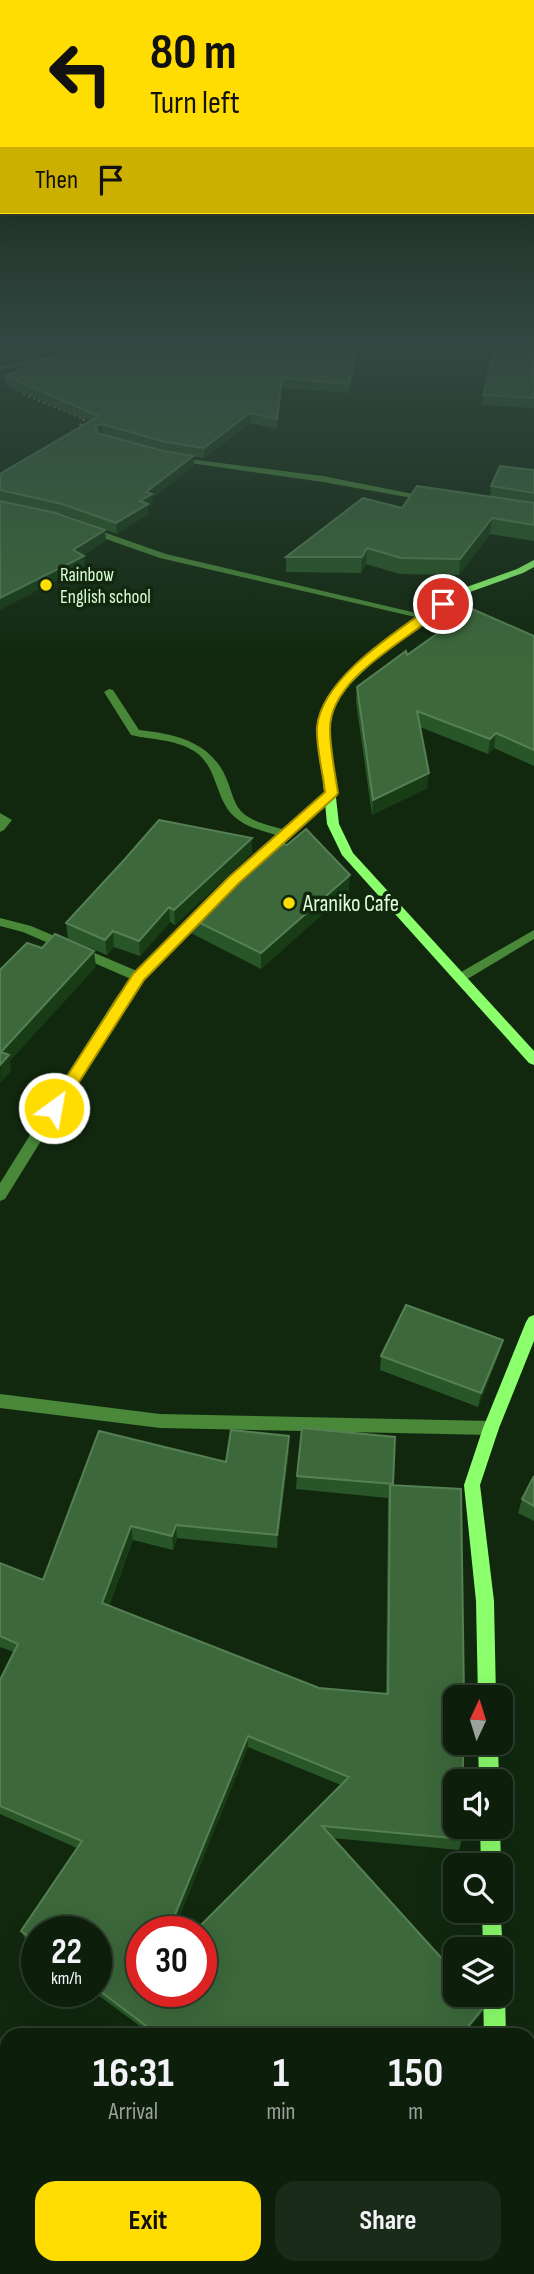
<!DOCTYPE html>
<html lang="en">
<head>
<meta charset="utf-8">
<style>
  :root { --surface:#0d1e0b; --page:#1b2b19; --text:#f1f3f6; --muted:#9aa29d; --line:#2d3c2c; --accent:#ffdd02 }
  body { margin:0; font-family:"Sofia Sans Condensed",sans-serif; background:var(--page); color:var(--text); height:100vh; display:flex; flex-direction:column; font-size:26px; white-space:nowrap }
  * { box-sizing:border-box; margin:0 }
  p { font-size:23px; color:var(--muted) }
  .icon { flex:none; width:38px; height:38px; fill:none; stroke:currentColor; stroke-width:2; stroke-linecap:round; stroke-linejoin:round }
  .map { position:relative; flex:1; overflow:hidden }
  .drawer { position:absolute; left:0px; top:2028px; width:536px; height:247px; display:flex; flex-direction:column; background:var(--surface); border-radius:21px 21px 0 0; box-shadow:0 7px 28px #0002,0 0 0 2px var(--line) }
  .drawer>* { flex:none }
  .top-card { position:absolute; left:0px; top:0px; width:536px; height:214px; box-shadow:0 7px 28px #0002,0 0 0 2px var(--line); background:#ffdd02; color:#111; overflow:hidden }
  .needle { width:46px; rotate:4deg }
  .controls { position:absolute; left:443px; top:1685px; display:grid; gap:14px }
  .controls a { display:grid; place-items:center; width:70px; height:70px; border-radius:14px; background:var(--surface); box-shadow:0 7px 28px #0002,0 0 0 2px var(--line); font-size:35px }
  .speed { position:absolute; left:21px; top:1916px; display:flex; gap:14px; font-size:35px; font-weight:700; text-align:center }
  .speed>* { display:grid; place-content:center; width:91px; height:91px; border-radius:50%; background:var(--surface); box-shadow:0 7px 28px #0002,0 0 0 2px var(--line); line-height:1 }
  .speed small { font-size:18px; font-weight:400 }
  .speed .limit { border:10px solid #d22; background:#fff; color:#111 }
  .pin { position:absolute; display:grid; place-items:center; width:60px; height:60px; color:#fff; margin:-30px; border:4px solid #fff; border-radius:50%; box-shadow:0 2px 7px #0007 }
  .me { position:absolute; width:77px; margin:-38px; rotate:32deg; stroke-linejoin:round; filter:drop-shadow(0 0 5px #0008) }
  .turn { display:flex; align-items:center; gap:24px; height:147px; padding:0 35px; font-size:32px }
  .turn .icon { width:91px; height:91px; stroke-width:2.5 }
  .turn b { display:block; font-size:49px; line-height:60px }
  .then { display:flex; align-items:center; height:66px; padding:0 35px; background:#0003; gap:14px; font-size:26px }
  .eta { display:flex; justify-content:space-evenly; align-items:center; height:119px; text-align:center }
  .eta b { font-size:42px; font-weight:700; line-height:49px }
  .button { display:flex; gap:14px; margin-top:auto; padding:14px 35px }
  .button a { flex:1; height:80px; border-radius:21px; background:var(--accent); color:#111; font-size:28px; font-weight:700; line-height:80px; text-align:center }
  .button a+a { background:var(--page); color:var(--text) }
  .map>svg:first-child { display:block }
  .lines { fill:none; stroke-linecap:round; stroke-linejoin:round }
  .path { stroke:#bc922d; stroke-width:2.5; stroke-dasharray:2 3.5; stroke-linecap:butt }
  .lane { fill:#498839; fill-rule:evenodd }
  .street { fill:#498839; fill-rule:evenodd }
  .secondary { fill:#8cff6d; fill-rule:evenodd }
  .wall { fill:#295628; fill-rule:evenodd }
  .shaded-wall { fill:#183c16 }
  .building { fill:#3c683b; stroke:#558053; stroke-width:2; fill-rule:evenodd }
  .route { fill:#ffdd02; stroke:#a69001; stroke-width:2 }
  .poi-dot { fill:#ffdd02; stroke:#11280f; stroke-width:2.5 }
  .labels { text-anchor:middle; stroke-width:7; stroke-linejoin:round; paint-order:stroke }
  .far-poi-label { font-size:19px; fill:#dbffd6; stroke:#11280f; text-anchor:start }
  .poi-label { font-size:23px; fill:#dbffd6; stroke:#11280f; text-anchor:start }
</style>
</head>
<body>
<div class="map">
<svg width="534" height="2274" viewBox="0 0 534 2274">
  <rect width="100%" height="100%" fill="#11280f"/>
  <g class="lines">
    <path class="path" d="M23 394 84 419 77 430"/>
    <path class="lane" d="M443 601 486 619 488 621 480 623 440 606V602Z
      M109 689 113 690 139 730C176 734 212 742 227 780 232 792 234 806 244 814 257 824 275 827 290 831V837L286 838C270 833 249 829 236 818 214 800 219 767 194 751 175 739 152 740 131 735L104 692Z"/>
    <path class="street" d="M82 346H92L59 360 0 370V366L54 356Z
      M173 457 323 476 433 498 429 501 323 482 176 461H173Z
      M86 528H92L166 554 429 616 424 619 160 558 86 532Z
      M332 790 336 791V795L266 858H258V852L328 791Z
      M0 813 12 820 4 830 0 832Z
      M204 906 210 910 208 913 143 980 127 1002 5 1199 0 1201V1183L117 996 131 979 23 932 0 926V918L31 926 137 971 200 907Z
      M534 930V939L464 981H456L454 978 456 975Z
      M0 1394 160 1414 491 1421 497 1423 499 1428 497 1433 491 1435 160 1428 0 1408Z"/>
    <path class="secondary" d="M534 560V567L523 573 467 593 427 618 380 655 349 685 335 705 328 727 339 824 353 853 534 1051V1065L529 1063 342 855 327 824 318 727 325 705 341 681 372 651 421 614 461 589 517 569Z
      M534 1315V1341L499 1428 480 1485 494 1601 496 1698H478L476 1601 464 1485 483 1428 526 1322 529 1317Z
      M478 1743H498L499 1782H479Z
      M480 1827H500L501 1866 500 1867V1866H481Z
      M500 1907 503 1950 500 1957V1950H483L482 1911H500Z
      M500 1987 505 1995 506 2035H484L483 1995H500Z
      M490 2268H514V2274H490Z"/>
  </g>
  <path class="wall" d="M80 346H360L349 393 282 388 277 429 250 423 204 458 193 457 194 466 152 498 153 505 148 507V514L117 534 64 514 0 501V474L89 421 6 386 5 376Z
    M534 346V408L482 405 483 395Z
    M534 470V541L490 534 459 575 400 574 366 564 361 573 286 572V557L402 508 490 496 491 486Z
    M534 636V766L494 748 488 754 420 727 427 788 372 815 356 702 357 687 407 655Z
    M252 838V853L175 925 170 922 140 956 114 947 107 955 68 939 66 923Z
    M349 890 261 969 191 933 190 918Z
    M499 1354 478 1407 380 1370 381 1356Z
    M395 1437 393 1486 462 1839 459 1850 332 1838 485 2006 481 2014 463 2035H152L94 1992H96V1932H37V1948L26 1940 21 1931 77 1848 0 1814V1680L14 1652 0 1647V1563L43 1580 226 1462 289 1450 277 1548 177 1538 173 1550 133 1540 109 1606 319 1688 386 1694 388 1498 296 1489 297 1476ZM248 1747 341 1785 142 1992V1932H173Z
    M534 1476V1521L518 1513 522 1499Z"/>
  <path class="shaded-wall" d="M358 346H360L349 393V384Z
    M282 378V388L277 429V419Z
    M250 413V423L204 458V448Z
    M102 424 103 434 97 437 96 426Z
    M193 456 194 466 152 498 153 505 148 507V514L117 534 116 523 140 501 146 492Z
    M492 518 490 534 459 575 460 559Z
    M105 530 106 541 76 560 84 556 85 566 0 610V598Z
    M367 548 366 564 361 573 362 557Z
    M496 733 494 748 488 754 490 739Z
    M429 773 427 788 372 815 373 800Z
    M252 838V853L175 925 174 910Z
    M350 875 349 890 261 969V953Z
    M169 907 170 922 140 956 139 941Z
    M113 931 114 947 107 955 105 940Z
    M94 951 96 967 10 1061 11 1071 0 1083 1 1052Z
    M503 1340 499 1354 478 1407 481 1393Z
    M289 1436V1450L277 1548V1535Z
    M176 1525 177 1538 173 1550 172 1536Z
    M131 1526 133 1540 105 1616 102 1603Z
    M248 1736V1747L173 1932H168Z
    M485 2006 481 2014 463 2035H461Z"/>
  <path class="building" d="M80 346H358L349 384 282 378 277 419 250 413 204 448 165 442 102 424 96 426 97 433 163 451 193 456 146 492 152 494 140 501 148 504 116 523 62 504 0 490V474L99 416 5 376Z
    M495 346H534V398L483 395Z
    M500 466 534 470V493L491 486Z
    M417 486 534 503V525L492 518 460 559 401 558 367 548 362 557H286L363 498 402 508Z
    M0 501 56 513 105 530 73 550 84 556 0 598Z
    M472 609 534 636V750L496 733 490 739 417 711 429 773 373 800 357 687 406 651 407 655Z
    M159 820 252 838 174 910 169 907 139 941 113 931 105 940 66 923 125 859Z
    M306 829 350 875 261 953 190 918 271 842 287 845Z
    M55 934 94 951 1 1052 9 1055 0 1065V970L27 943 42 948Z
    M406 1305 503 1340 481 1393 381 1356Z
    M302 1428 395 1437 393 1484 297 1476Z
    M231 1430 289 1436 277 1535 176 1525 172 1536 131 1526 102 1603 319 1688 388 1694 390 1485 461 1489 464 1698H455V1743H463V1782H455V1827H462V1839L322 1826 455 1973V1995H475L485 2006 461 2035H158L96 1988V1932H37V1943L21 1931 82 1841 0 1806V1680L18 1644 0 1636V1563L43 1580 99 1431 226 1462ZM248 1736 349 1777 194 1932H201V1992H142V1932H168Z
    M534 1476V1506L522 1499Z
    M7 2242V2268H94L99 2274H0V2252Z
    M244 2268H389L385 2274H250Z"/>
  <linearGradient id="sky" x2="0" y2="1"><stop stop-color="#091608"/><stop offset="0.52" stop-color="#324842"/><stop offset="1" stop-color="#324842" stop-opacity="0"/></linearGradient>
  <rect width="534" height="664" fill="url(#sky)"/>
  <path class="route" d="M439 601 448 604C415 638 330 674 330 729 330 750 335 772 338 793L336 796 239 883 144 980 60 1112H49L46 1108 49 1104 133 974 229 877 325 792C323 772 316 748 317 727 322 676 401 629 439 601Z"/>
  <g class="poi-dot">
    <circle cx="46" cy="585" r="7"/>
    <circle cx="289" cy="903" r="7"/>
  </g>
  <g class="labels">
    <g class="far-poi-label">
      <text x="60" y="581">Rainbow<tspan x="60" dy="22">English school</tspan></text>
    </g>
    <g class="poi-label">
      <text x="303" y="911">Araniko Cafe</text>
    </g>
  </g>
</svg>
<div class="controls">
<a><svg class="needle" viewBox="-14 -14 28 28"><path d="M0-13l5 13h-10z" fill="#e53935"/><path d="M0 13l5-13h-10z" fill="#9aa29d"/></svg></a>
<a><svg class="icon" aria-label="sound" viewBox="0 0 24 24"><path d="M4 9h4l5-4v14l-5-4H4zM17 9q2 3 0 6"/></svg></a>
<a><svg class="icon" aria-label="search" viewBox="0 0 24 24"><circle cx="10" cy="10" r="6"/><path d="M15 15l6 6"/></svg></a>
<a><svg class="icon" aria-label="layers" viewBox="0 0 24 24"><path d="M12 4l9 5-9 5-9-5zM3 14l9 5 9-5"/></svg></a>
</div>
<div class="speed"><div>22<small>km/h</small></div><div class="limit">30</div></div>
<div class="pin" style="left:443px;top:604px;background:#d93025"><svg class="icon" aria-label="arrive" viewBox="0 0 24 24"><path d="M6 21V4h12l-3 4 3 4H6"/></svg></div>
<svg class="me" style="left:54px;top:1108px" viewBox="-20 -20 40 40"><circle r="17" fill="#ffdd02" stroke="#fff" stroke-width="3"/><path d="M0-11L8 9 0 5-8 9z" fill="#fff"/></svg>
<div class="top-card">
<div class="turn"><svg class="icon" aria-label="left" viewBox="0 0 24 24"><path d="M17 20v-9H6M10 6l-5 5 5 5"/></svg><div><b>80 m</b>Turn left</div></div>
<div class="then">Then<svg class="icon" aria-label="arrive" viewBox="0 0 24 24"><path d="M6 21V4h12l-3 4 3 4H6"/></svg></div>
</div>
<section class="drawer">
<div class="eta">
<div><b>16:31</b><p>Arrival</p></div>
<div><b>1</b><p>min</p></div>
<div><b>150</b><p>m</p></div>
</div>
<div class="button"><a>Exit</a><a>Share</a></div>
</section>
</div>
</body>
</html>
